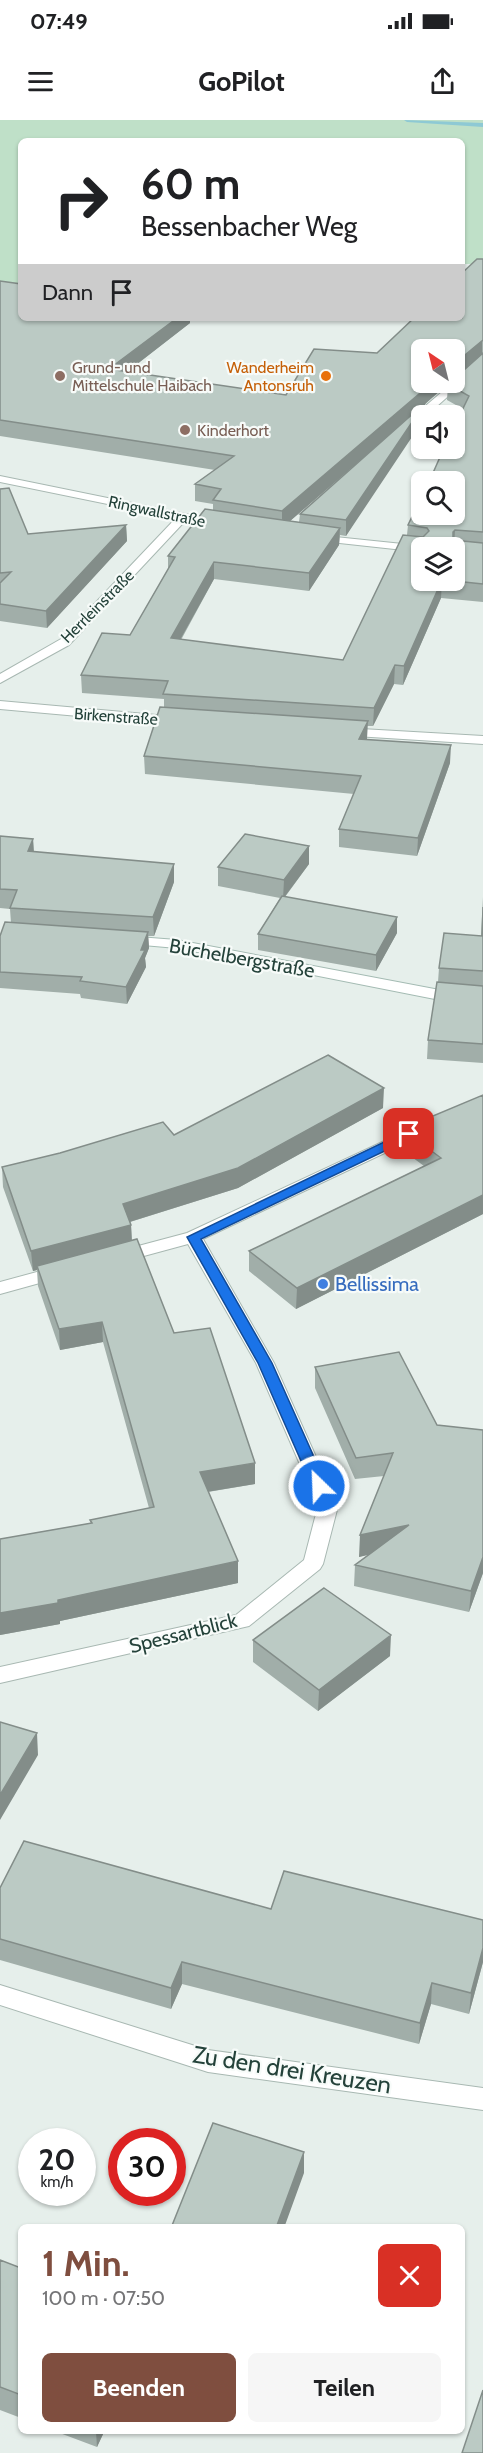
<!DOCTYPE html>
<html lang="de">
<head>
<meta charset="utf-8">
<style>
  :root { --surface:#fff; --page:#f6f6f6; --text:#202124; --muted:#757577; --accent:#7f4e3f }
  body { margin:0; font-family:Cabin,sans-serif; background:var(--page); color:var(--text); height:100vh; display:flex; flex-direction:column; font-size:22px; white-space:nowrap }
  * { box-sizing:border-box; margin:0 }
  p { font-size:20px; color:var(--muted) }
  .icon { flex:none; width:33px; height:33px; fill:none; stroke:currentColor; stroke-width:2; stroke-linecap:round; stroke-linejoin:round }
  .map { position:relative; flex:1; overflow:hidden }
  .details { position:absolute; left:18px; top:2104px; width:447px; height:210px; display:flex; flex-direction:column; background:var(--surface); border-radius:9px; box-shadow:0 2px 4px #0004 }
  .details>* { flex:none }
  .top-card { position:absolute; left:18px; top:18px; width:447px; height:183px; border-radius:9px; box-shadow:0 2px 4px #0004; background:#fff; color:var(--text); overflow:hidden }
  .needle { width:39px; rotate:325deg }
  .controls { position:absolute; left:411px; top:219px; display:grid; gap:12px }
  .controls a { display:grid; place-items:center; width:54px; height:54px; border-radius:9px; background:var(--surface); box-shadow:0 2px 4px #0004; font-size:30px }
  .speed { position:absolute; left:18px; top:2008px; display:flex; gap:12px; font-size:30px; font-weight:700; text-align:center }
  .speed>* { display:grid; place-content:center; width:78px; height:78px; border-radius:50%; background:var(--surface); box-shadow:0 2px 4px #0004; line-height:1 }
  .speed small { font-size:15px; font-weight:400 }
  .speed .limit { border:9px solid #d22; background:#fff; color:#111 }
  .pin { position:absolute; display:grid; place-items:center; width:51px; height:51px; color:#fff; margin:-26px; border-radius:12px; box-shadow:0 3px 9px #0006 }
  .me { position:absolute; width:66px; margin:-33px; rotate:336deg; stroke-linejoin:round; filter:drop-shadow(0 0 4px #0008) }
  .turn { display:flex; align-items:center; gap:21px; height:126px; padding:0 24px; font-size:27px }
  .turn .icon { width:78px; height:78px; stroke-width:2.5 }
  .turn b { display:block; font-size:42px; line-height:51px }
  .then { display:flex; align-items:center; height:57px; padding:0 24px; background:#0003; gap:12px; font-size:22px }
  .round { display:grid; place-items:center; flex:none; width:63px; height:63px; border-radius:9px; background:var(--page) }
  .overview { display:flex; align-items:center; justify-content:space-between; height:102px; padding:0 24px }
  h1 { font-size:36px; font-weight:800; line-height:45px; color:var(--accent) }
  .primary-button { display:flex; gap:12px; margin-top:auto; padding:12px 24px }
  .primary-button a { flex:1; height:69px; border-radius:9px; background:var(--accent); color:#fff; font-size:24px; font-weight:800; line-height:69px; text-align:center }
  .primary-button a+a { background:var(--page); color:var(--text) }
  .status { display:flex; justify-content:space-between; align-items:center; height:42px; padding:0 30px; background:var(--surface); direction:ltr }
  .status svg { height:16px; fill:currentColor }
  header { display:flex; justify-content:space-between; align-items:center; height:78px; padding:0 24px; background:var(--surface); font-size:27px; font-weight:800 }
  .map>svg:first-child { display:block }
  .green { fill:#bfe0c8 }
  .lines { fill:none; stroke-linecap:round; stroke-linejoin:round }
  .stream { fill:#8ec9d4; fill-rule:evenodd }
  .street-casing { stroke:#a8b8b2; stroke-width:2 }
  .secondary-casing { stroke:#a4bbb3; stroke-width:2 }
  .street { fill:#fff; fill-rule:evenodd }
  .secondary { fill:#fff; fill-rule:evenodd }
  .wall { fill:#a1aea9; fill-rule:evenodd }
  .shaded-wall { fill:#838d89 }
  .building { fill:#bbcac4; stroke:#838d89; stroke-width:1.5 }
  .route { fill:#1a73e8; stroke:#114b97; stroke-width:1.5 }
  .education-dot { fill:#8d6e63; stroke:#f7fbf9; stroke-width:2 }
  .food-dot { fill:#e8710a; stroke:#f7fbf9; stroke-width:2 }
  .shop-dot { fill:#3f7fe0; stroke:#f7fbf9; stroke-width:2 }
  .labels { text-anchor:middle; stroke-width:4.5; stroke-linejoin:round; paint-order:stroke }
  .far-education-label { font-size:16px; fill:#785e54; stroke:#f7fbf9; text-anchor:start }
  .far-food-label { font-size:16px; fill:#c56008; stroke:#f7fbf9; text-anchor:end }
  .far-street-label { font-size:16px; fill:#24423a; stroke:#f7fbf9 }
  .street-label { font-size:20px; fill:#24423a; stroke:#f7fbf9 }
  .shop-label { font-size:20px; fill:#366cbe; stroke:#f7fbf9; text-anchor:start }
  .near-street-label { font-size:24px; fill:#24423a; stroke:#f7fbf9 }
</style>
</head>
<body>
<div class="status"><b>07:49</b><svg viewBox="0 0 49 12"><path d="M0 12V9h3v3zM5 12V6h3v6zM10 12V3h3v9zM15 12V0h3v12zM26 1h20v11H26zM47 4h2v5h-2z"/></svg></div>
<header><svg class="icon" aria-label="menu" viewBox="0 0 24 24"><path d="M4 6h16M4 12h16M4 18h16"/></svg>GoPilot<svg class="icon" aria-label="share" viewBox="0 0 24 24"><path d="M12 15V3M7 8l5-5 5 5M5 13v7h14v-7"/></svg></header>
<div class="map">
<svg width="483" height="2333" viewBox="0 0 483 2333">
  <rect width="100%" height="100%" fill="#e6efeb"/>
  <path class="green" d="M0 0H483V144H462V21H21V165L0 162Z"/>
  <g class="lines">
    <path class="stream" d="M404 0 483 3V7L407 2Z"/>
    <defs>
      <path id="street" d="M483 237V245L426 296H422V300L410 310H402V306Z
        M0 356 220 401 226 404 220 407 186 400 69 525 0 563V554L61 519 176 398 0 362Z
        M316 415 422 426 427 428H422V432L312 420 310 418Z
        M0 581 179 597 186 601 179 605 0 589Z
        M344 608 483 616V624L339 615 337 612 339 609Z
        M423 1003 431 1008 429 1012 203 1119 274 1243 338 1386 323 1444 320 1449 249 1506 0 1563V1547L236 1495 304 1440 318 1386 256 1243 188 1124 118 1143 112 1141 109 1137 112 1133 187 1113Z
        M59 1146 65 1148 68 1152 65 1156 0 1174V1162Z
        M0 1865 208 1930 483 1968V1990L208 1952 0 1885Z"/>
      <path id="secondary" d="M125 816 177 820 445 871 483 873V883L445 881 177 828 120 823 118 820 120 817Z"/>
    </defs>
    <use href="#street" class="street-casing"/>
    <use href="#secondary" class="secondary-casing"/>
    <use href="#street" class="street"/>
    <use href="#secondary" class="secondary"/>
  </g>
  <path class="wall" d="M483 139V482L441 478 403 565 394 564 373 606H367L366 620 450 643 417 736 339 727V709L354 674 145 654 144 636 164 588V579L82 573 81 555 130 515 168 449V436L213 391V384L195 381V364L215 350 0 316V161L190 203 127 252 286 275 377 233ZM448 264 447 280 463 289 408 405 407 415 343 540 181 520 214 459 309 471 339 425 340 415 346 416 425 284ZM372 330 300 394 299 402 290 401Z
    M0 369 28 414 126 405 127 421 47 508 0 501Z
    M0 716 33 719 34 732 174 762 154 816H148L149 828 145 838 146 847 127 884 81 878 80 874 0 868V816L11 803 10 789 0 788Z
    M309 744 285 777 397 797V813L376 851 258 830V814L280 778 218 766V747Z
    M483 777V943L427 939 428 920 438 862 439 848 481 816Z
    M483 975V1094L296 1189 249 1151V1131L424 1046 401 1029 402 1009Z
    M383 988 238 1068 130 1102 131 1105 132 1121 174 1213 255 1364 208 1372 238 1463 60 1501V1504L0 1515V1419L91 1403 90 1400 149 1388 103 1222 60 1230 38 1166 37 1150 33 1151 3 1067 2 1047 174 1015Z
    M315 1247 437 1305 483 1310V1453L469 1492 354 1466 355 1445 369 1434 359 1437 384 1356 355 1359 315 1268Z
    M253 1520 390 1536 318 1591 253 1542Z
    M0 1768 271 1789 483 1800V1842L469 1894 431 1884 419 1924 182 1864 171 1889 0 1840Z
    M0 2140 21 2148V2298L0 2290Z
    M57 2312H104L97 2327Z"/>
  <path class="shaded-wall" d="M177 198H190V203L110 265 109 249Z
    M482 220V235L454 259V244Z
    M433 262H450L425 284 424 296H422V302L346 416V400L423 286 282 408V391Z
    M126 405 127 421 47 508 46 491Z
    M340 408 339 425 309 471V453Z
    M455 410 454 427 453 412Z
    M214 442V459L171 536V518Z
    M442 460 441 478 403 565 404 546Z
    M395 545 394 564 373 606 374 588Z
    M368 601 367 619 358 637 359 619Z
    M451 625 450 643 417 736 418 718Z
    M33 719 34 737 28 731Z
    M309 726V744L283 779 284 760Z
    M174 744V762L154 816 153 797Z
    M397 797V813L376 851V835Z
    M148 812 149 828 145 838 146 847 127 884 126 867Z
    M384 968 383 988 238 1068 123 1104V1084Z
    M483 1075V1094L296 1189 297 1168Z
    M131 1105 132 1125 37 1146V1150L33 1151 31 1131Z
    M102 1202 103 1222 60 1230 59 1209Z
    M255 1343V1364L200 1373V1352Z
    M409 1405 408 1426 359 1437 360 1415Z
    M483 1437V1453L469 1492 471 1471Z
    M238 1441V1463L60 1501V1504L0 1515V1493L58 1480Z
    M391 1515 390 1536 318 1591 319 1570Z
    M37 1613 38 1635 0 1700V1675Z
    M483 1828V1842L469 1894 471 1873Z
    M182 1842V1864L171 1889V1868Z
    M432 1863 431 1884 419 1924 420 1903Z
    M304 2032V2053L284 2108H276Z
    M96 2312H104L97 2327Z"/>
  <path class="building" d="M477 139H483V220L454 244V230H422V262H433L282 391 213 380 221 369 195 364 234 336 0 300V161L21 164V198H177L109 249 286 275 314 229 377 233 414 198H462V153Z
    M483 233V412L455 410 453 412V420L483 423V464L445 460H454V428H422V460H442L404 546 395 545 374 588 163 574 168 561 81 555 102 513 130 515 175 437 168 436 205 389 340 408 309 453 214 442 171 518 343 540 403 415 423 417 429 411 427 408 408 405 422 376V394H454V362H429L444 328H454V307L469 276 448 264 450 262H454V259Z
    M425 283 346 400 300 394Z
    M9 368 28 414 126 405 46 491 0 484V463L11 452 0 453V369Z
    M160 587 368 601 359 619 451 625 418 718 339 709 361 656 144 636Z
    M245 714 309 726 284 760 218 747Z
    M0 716 33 719 28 731 174 744 153 797 10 788 17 770 0 769Z
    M282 776 397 797 376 835 258 814Z
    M483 787V851L439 848 444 813 482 816Z
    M5 802 148 812 141 830H145L126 867 80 861 82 857 0 852V816Z
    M437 862 483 866V924L428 920Z
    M328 935 384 968 238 1048 123 1084 131 1105 31 1131 2 1047 60 1033 163 1002 174 1015Z
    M483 975V1075L297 1168 249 1131 441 1038 402 1009Z
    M137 1119 174 1213 210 1208 255 1343 200 1352 238 1441 58 1480V1483L0 1493V1419L92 1403 90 1400 154 1387 102 1202 59 1209 37 1146Z
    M399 1232 437 1305 483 1310V1437L471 1471 355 1445 409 1405 360 1415 393 1333 356 1338 315 1247Z
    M324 1468 391 1515 319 1570 253 1520Z
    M0 1602 37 1613 0 1675Z
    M24 1721 271 1789 284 1751 483 1800V1828L471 1873 432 1863 420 1903 182 1842 171 1868 0 1819V1768Z
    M213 2003 304 2032 276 2108H171Z
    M0 2140 21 2148V2275L0 2267Z
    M483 2270V2333H462Z"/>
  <path class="route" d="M409 1010 414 1011 416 1014 414 1017 201 1119 272 1243 327 1366 319 1371 312 1366 258 1243 187 1117Z"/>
  <g class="education-dot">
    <circle cx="60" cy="256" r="6"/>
    <circle cx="185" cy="310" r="6"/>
  </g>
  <circle class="food-dot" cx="326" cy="256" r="6"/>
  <circle class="shop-dot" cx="323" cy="1164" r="6"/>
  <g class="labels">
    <g class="far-education-label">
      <text x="72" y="253">Grund- und<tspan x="72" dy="18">Mittelschule Haibach</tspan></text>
      <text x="197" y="316">Kinderhort</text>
    </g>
    <g class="far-food-label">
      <text x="314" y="253">Wanderheim<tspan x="314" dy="18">Antonsruh</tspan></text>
    </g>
    <g class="far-street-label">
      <text transform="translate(157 391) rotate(12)" y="6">Ringwallstraße</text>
      <text transform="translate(97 486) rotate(-45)" y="6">Herrleinstraße</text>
      <text transform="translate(116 596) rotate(4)" y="6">Birkenstraße</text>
    </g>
    <g class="street-label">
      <text transform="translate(242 838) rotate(10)" y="7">Büchelbergstraße</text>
      <text transform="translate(183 1513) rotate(-14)" y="7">Spessartblick</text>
    </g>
    <g class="shop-label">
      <text x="335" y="1171">Bellissima</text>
    </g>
    <g class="near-street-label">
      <text transform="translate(292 1950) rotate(9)" y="8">Zu den drei Kreuzen</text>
    </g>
  </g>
</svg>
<div class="controls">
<a><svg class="needle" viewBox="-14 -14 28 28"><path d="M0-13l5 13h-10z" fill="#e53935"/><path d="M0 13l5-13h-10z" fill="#757577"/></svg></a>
<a><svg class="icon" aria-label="sound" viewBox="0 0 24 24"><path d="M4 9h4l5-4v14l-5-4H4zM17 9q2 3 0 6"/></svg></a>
<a><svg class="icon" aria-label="search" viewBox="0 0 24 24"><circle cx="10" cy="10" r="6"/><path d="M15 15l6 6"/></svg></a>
<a><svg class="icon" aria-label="layers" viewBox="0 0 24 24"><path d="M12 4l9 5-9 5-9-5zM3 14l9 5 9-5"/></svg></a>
</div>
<div class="speed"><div>20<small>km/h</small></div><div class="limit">30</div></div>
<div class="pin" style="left:409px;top:1014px;background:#d93025"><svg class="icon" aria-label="arrive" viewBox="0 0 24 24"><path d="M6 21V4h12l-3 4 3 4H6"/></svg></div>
<svg class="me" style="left:319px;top:1366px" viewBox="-20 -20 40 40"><circle r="17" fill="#1a73e8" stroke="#fff" stroke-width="3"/><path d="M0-11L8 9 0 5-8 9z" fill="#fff"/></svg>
<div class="top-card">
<div class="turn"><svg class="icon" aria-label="right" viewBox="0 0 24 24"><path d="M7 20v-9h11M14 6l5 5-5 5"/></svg><div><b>60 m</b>Bessenbacher Weg</div></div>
<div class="then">Dann<svg class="icon" aria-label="arrive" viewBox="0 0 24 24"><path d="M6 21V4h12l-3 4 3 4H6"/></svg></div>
</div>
<section class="details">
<div class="overview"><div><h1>1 Min.</h1><p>100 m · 07:50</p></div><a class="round" style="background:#d93025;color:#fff"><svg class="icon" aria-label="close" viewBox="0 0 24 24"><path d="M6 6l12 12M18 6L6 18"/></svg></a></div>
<div class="primary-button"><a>Beenden</a><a>Teilen</a></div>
</section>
</div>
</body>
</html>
